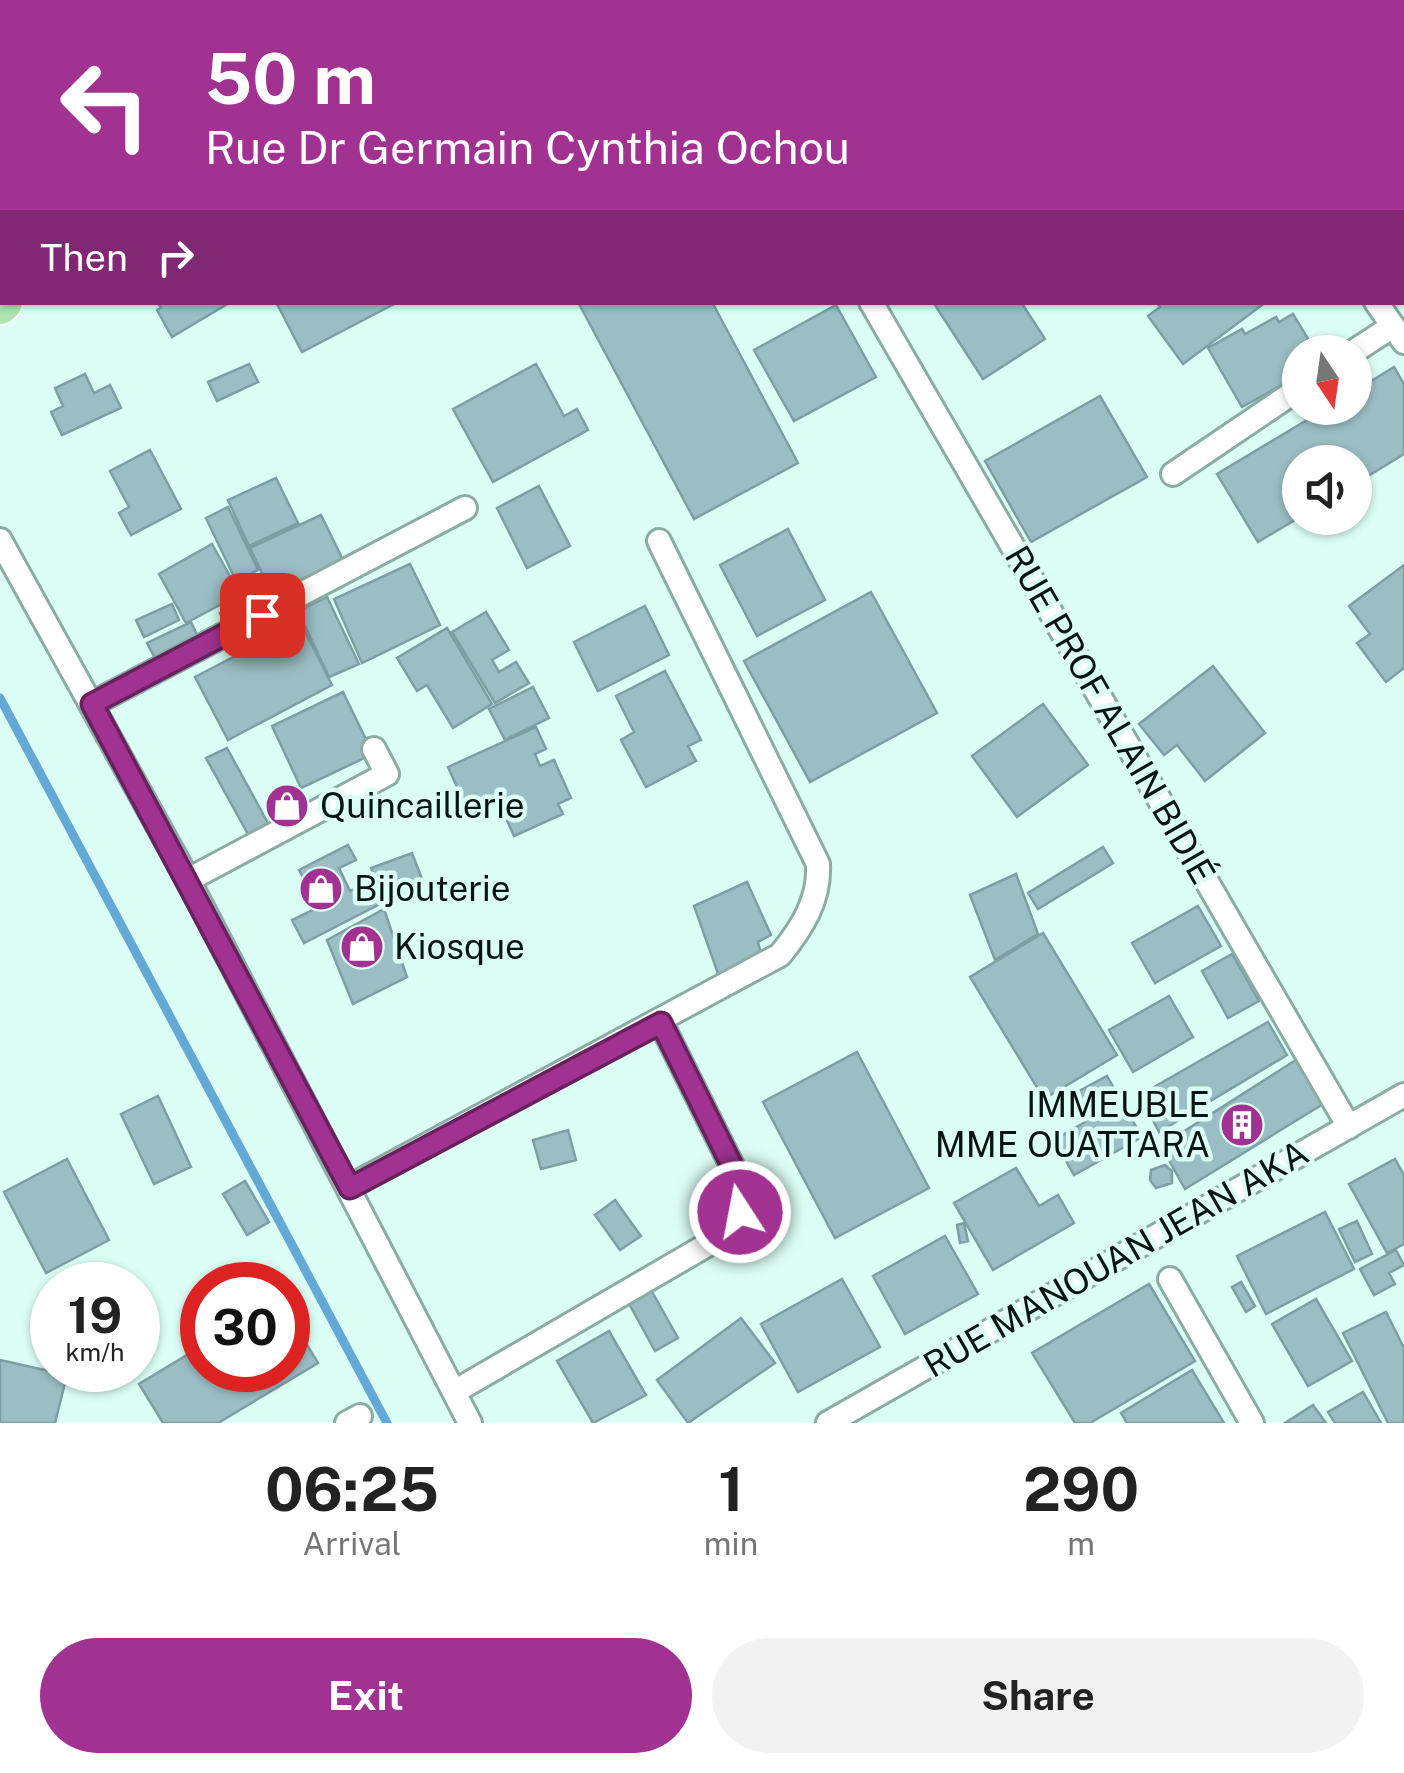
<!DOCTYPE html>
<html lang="en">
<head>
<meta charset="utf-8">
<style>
  :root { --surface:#fff; --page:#f2f2f2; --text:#222; --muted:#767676; --accent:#a13291 }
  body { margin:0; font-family:"Public Sans",sans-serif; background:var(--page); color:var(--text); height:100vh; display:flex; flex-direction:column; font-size:38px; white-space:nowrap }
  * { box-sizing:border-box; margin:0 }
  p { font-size:32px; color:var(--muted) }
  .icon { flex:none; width:55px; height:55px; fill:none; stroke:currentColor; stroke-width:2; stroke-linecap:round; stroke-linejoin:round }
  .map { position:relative; height:1423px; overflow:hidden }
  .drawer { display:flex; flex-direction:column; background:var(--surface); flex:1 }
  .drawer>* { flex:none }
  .top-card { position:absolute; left:0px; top:0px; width:1405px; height:305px; box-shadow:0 2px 8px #0004; background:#a13291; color:#fff; overflow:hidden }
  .needle { width:65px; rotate:167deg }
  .tools { position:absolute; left:1282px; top:335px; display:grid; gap:20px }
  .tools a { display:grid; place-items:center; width:90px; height:90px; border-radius:50%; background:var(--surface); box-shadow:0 2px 8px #0004; font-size:50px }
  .speed { position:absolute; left:30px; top:1262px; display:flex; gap:20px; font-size:50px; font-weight:700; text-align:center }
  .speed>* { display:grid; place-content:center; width:130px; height:130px; border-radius:50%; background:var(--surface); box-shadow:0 2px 8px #0004; line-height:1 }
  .speed small { font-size:25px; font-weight:400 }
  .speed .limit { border:15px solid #d22; background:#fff; color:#111 }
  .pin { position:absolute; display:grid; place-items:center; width:85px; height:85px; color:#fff; margin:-42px; border-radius:20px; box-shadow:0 5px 15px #0006 }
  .me { position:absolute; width:110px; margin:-55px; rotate:349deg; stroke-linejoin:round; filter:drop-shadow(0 0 8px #0008) }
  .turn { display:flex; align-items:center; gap:35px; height:210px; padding:0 40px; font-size:45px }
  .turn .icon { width:130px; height:130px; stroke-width:2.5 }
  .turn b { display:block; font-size:70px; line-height:85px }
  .then { display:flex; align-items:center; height:95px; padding:0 40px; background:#0003; gap:20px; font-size:38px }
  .eta { display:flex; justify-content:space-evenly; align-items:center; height:170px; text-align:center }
  .eta b { font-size:60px; font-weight:700; line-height:70px }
  .primary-button { display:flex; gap:20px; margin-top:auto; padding:20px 40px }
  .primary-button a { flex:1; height:115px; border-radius:60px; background:var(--accent); color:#fff; font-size:40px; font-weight:700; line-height:115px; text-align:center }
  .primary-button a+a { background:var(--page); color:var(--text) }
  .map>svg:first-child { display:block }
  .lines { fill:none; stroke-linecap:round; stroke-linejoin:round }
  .stream { stroke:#64a8d6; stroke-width:9 }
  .building { fill:#9bbec4; stroke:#7d9fa4; stroke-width:2.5 }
  .lane-casing { stroke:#8baca3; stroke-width:16 }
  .street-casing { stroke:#8baca3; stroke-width:28 }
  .primary-casing { stroke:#fff; stroke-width:42 }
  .lane { stroke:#fff; stroke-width:11 }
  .street { stroke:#fff; stroke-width:22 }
  .primary { stroke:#aee3b0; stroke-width:38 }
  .route-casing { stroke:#69205e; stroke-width:25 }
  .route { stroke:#a13291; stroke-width:18 }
  .labels { text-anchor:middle; stroke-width:9; stroke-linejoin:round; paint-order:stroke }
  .street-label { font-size:35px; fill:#081411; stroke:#dcfff5 }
  .poi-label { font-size:35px; fill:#081411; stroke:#dcfff5; text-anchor:start }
</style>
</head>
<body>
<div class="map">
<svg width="1404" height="1423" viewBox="0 0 1404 1423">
  <rect width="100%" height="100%" fill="#dcfff5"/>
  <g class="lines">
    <path class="stream" d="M0 698 387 1423"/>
  </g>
  <path class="building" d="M437 0H563L564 2H434Z
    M1242 0H1309L1305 2Z
    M1404 70V200L1402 201V71Z
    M1402 98 1404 101 1402 175Z
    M157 302H229V303L172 337 157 310 161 308Z
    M276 302H398L302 352Z
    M578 302H712L798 463 694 519Z
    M933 302H1021L1045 339 983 379Z
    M1156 302H1266L1183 364 1148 316 1160 307Z
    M836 305 876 377 794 421 754 350Z
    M1293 314 1316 352H1300V375L1242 407 1208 348 1242 329 1245 334 1276 317 1279 322Z
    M249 364 258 382 217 401 208 382Z
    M536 364 564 416 577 409 588 430 493 482 453 409Z
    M1394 367 1404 384V454L1355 484V462H1300V517L1258 542 1217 474 1327 408H1355V391Z
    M85 374 94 393 110 385 121 408 62 435 51 412 63 406 55 388Z
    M1100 396 1147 477 1031 542 985 461Z
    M150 450 181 509 131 535 119 513 129 507 110 471Z
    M276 478 298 523 249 546 228 500Z
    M539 486 570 546 527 568 497 508Z
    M228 507 258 570 236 581 206 518Z
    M321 515 343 560 272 594 250 548Z
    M788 529 825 600 757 636 720 565Z
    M212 544 240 594 186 623 159 574Z
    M410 564 440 625 362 663 334 599Z
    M1404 565V668L1386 682 1357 643 1370 634 1349 606Z
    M871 592 937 713 810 782 744 661Z
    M327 597 359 664 329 677 298 611Z
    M250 600 255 610 225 623 220 613Z
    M172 604 179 620 144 637 136 620Z
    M645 606 669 655 598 691 574 642Z
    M486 612 509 650 492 660 499 672 516 662 529 683 495 703 452 632Z
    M191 622 198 637 155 658 147 643Z
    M300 622 332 685 228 740 195 677Z
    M447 628 492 704 453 728 427 685 417 691 397 658Z
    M1213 666 1265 733 1205 781 1177 745 1164 755 1139 724Z
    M665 671 701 740 688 746 696 761 646 787 621 740 634 732 616 696Z
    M533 687 549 718 505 740 489 709Z
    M343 692 373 754 301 788 272 726Z
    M1043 704 1088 765 1017 817 972 756Z
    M536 727 546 749 535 754 540 766 554 760 571 798 558 804 563 814 514 836 499 803 470 816 448 767Z
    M227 748 269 825 249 836 206 758Z
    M348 845 356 860 339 868 350 891 367 882 378 905 304 943 292 920 319 907 299 870Z
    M1103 847 1113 863 1038 909 1028 893Z
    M412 853 422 879 401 886 405 898 385 906 371 868Z
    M1016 874 1038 934 995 960 970 895Z
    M747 882 771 935 758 942 763 961 721 982 694 906Z
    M1198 906 1221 946 1155 983 1132 943Z
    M384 909 407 977 353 1004 327 940Z
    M1043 933 1117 1055 1044 1099 970 977Z
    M1232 954 1259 1001 1228 1018 1202 971Z
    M1169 996 1193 1037 1133 1072 1109 1030Z
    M1268 1022 1287 1055 1159 1132 1140 1095Z
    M857 1052 929 1188 835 1238 763 1102Z
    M1299 1058 1323 1104 1185 1189 1161 1146Z
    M1107 1076 1142 1137 1074 1175 1054 1140 1085 1122 1070 1096Z
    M158 1096 191 1167 154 1184 121 1114Z
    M568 1130 576 1160 541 1169 533 1140Z
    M67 1159 109 1240 46 1273 4 1192Z
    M1395 1159 1404 1175V1244L1387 1253 1349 1184Z
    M1165 1165 1172 1171V1183L1156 1188 1150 1180 1151 1170Z
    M1016 1168 1039 1206 1058 1195 1074 1223 993 1270 954 1203Z
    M245 1181 269 1222 247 1235 223 1194Z
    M615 1200 641 1236 620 1250 595 1215Z
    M1325 1212 1354 1269 1266 1314 1237 1256Z
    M1357 1221 1372 1254 1355 1262 1339 1229Z
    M964 1223 968 1241 960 1243 957 1225Z
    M945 1236 978 1294 905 1334 873 1276Z
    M1396 1250 1404 1265 1389 1273 1395 1284 1374 1295 1360 1269Z
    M842 1279 880 1347 798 1392 761 1324Z
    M1241 1282 1255 1306 1246 1312 1232 1287Z
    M1149 1284 1195 1361 1090 1423H1075L1032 1353Z
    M650 1288 678 1338 655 1351 627 1300Z
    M1316 1299 1352 1361 1308 1386 1272 1324Z
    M1386 1312 1404 1348V1423H1388L1343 1333Z
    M288 1313 318 1363 218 1423H163L139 1384 202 1346V1370H288Z
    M741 1318 775 1363 688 1423 657 1380Z
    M609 1331 646 1395 593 1423 557 1361Z
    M0 1360 67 1375 55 1423H0Z
    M1192 1370 1224 1423H1127L1121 1413Z
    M1363 1392 1381 1423H1335L1328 1412Z
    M1313 1405 1326 1423H1285Z"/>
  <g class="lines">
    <defs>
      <path id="lane" d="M660 0 661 2
        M978 0 981 2
        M775 2 779 0
        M1129 2 1133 0"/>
      <path id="street" d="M600 0 601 2
        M1156 0 1158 2
        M871 302 1349 1127
        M1376 302 1404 342
        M1353 352 1393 326
        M1173 474 1300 388
        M0 540 188 880 470 1423
        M92 704 465 508
        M188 880 387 774 374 749
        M349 1187 780 955C802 928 820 900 818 864L659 541
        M1170 1279 1252 1423
        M454 1392 719 1238 741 1212 742 1186 661 1023
        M347 1423 360 1416
        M828 1423 1404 1095"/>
      <path id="primary" d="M220 2 223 0
        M330 2 332 0
        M0 213 2 210
        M0 305 3 302"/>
    </defs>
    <use href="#lane" class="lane-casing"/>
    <use href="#street" class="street-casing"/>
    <use href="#primary" class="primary-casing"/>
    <use href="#lane" class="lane"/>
    <use href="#street" class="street"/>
    <use href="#primary" class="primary"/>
  </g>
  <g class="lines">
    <defs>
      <path id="route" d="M262 615 92 704 350 1188 661 1023 742 1186 740 1212"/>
    </defs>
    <use href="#route" class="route-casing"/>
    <use href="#route" class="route"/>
  </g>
  <defs>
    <symbol id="shop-disc" viewBox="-11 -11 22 22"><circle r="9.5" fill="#a13291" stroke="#dcfff5"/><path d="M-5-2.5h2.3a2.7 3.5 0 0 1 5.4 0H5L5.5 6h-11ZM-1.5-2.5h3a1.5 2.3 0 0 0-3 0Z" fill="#fff"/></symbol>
    <symbol id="building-disc" viewBox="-11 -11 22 22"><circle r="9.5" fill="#a13291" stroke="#dcfff5"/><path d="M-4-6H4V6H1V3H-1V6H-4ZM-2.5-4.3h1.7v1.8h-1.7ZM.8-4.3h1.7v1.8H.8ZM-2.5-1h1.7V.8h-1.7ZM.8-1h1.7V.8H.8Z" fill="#fff"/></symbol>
  </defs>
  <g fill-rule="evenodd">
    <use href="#shop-disc" x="262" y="781" width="50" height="50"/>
    <use href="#shop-disc" x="296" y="864" width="50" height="50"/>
    <use href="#shop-disc" x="337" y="922" width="50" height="50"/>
    <use href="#building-disc" x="1217" y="1100" width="50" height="50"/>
  </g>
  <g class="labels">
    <g class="street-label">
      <text transform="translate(1110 715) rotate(60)" y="12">RUE PROF ALAIN BIDIÉ</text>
      <text transform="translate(1116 1259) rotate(-30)" y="12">RUE MANOUAN JEAN AKA</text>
    </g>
    <g class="poi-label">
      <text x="320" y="818">Quincaillerie</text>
      <text x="354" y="901">Bijouterie</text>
      <text x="394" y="959">Kiosque</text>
      <text x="1210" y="1117" text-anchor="end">IMMEUBLE<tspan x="1210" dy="40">MME OUATTARA</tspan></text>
    </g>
  </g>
</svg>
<div class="tools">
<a><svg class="needle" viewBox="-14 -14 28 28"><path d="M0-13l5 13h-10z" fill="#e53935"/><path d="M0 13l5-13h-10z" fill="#767676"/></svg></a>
<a><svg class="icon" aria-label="sound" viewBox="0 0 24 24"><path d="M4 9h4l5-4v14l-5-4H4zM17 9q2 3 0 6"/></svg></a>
</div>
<div class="speed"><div>19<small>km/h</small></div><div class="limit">30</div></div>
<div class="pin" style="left:262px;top:615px;background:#d93025"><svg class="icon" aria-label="arrive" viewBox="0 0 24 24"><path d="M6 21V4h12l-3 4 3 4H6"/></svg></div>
<svg class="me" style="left:740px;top:1212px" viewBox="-20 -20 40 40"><circle r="17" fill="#a13291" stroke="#fff" stroke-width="3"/><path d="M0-11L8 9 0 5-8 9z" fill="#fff"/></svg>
<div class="top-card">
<div class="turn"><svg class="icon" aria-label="left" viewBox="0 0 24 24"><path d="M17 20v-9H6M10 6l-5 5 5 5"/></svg><div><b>50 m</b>Rue Dr Germain Cynthia Ochou</div></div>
<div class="then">Then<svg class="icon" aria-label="right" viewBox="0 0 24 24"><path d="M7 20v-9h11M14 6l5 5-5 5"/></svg></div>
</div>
</div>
<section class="drawer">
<div class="eta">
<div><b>06:25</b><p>Arrival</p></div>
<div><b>1</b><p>min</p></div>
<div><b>290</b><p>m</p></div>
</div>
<div class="primary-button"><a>Exit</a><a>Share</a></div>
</section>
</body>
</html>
